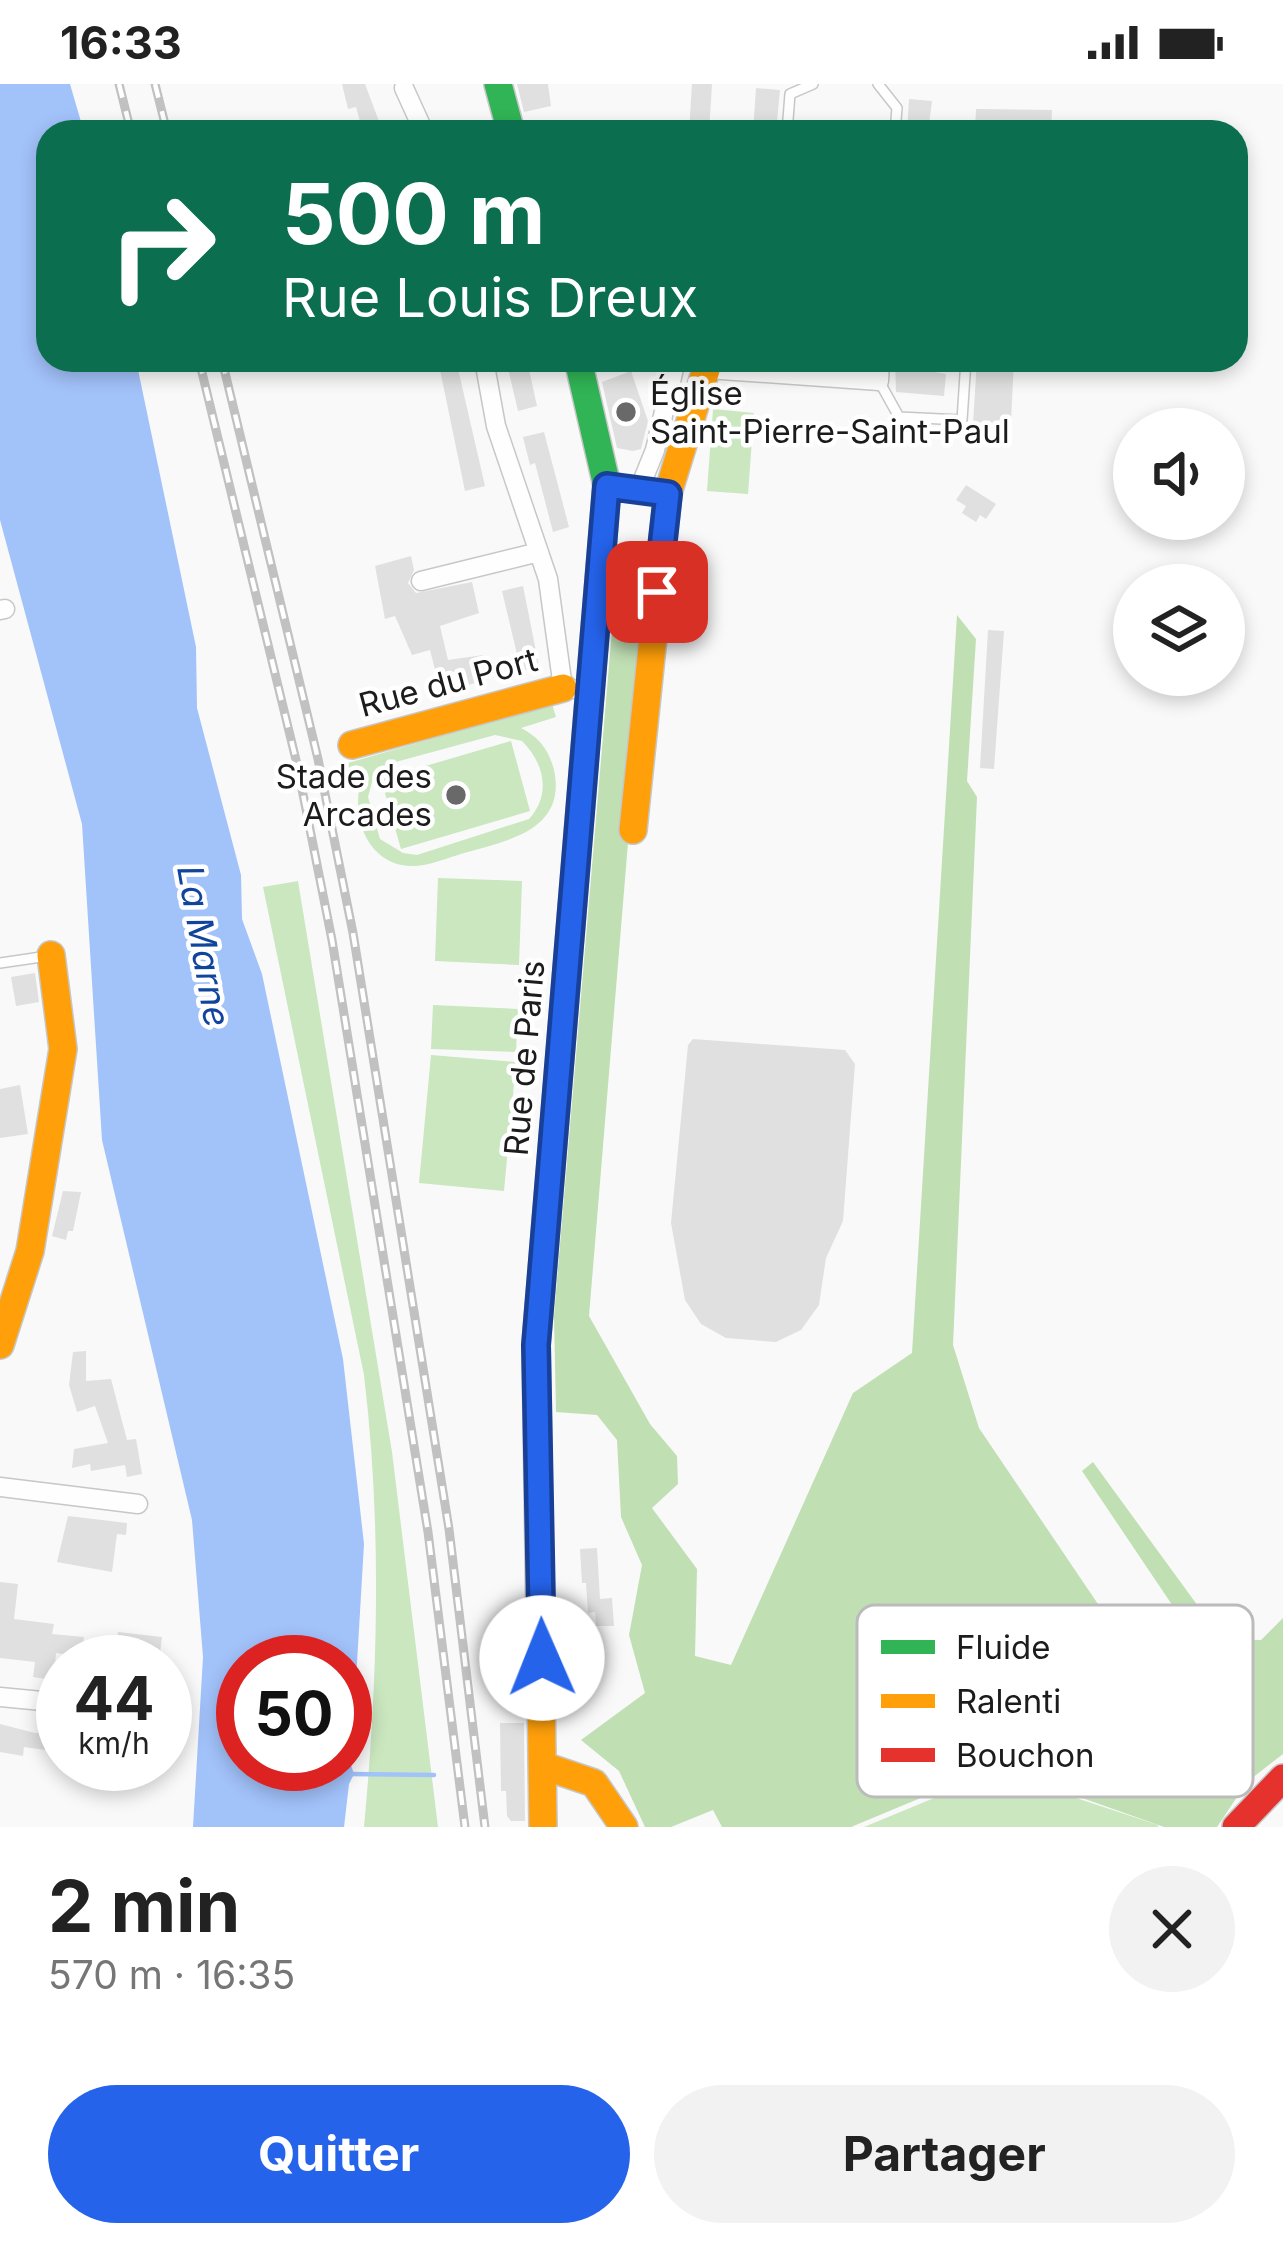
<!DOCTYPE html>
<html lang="fr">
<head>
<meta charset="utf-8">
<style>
  :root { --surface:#fff; --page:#f2f2f2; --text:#222; --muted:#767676; --accent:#2563eb }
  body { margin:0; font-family:Inter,sans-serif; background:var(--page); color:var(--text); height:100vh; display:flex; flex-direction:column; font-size:45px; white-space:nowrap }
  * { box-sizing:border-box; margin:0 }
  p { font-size:39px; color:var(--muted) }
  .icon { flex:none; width:66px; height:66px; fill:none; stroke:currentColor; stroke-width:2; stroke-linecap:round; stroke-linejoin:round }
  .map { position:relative; height:1743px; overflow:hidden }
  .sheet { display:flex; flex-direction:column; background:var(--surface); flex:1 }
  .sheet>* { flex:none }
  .banner { position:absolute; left:36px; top:36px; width:1212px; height:252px; border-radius:36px; box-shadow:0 6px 18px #0003; background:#0b6e4f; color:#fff; overflow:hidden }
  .controls { position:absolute; left:1113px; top:324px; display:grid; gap:24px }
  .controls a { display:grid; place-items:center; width:132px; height:132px; border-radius:50%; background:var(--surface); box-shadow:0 6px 18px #0003; font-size:60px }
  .speed { position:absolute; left:36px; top:1551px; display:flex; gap:24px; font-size:60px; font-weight:700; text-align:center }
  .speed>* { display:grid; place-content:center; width:156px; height:156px; border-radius:50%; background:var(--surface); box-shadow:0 6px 18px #0003; line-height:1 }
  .speed small { font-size:30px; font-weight:400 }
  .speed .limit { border:18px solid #d22; background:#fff; color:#111 }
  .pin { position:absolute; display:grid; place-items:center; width:102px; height:102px; color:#fff; margin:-51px; border-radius:24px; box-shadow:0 6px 18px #0006 }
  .me { position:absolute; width:132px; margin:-66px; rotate:359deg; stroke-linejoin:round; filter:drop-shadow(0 0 9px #0008) }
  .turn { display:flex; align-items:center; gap:42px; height:252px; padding:0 48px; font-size:54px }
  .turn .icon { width:156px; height:156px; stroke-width:2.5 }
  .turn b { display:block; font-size:84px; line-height:102px }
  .round { display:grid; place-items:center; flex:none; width:126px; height:126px; border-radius:63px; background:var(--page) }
  .overview { display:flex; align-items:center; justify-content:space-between; height:204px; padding:0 48px }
  h1 { font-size:72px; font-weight:700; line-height:90px }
  .cta { display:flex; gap:24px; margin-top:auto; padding:24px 48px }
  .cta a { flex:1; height:138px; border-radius:72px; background:var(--accent); color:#fff; font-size:48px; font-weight:700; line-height:138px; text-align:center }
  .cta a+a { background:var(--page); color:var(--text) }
  .status { display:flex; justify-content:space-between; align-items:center; height:84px; padding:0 60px; background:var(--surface); direction:ltr }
  .status svg { height:33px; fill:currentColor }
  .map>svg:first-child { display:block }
  .green { fill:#cae7bf; fill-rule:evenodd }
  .forest { fill:#c0dfb3 }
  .water { fill:#a2c2fa; fill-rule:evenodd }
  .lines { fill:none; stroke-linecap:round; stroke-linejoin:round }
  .stream { stroke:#a2c2fa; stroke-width:4.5 }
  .building { fill:#e0e0e0 }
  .lane-casing { stroke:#c7c7c8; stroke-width:12 }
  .street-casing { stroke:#c7c7c8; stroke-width:21 }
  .fast-casing { stroke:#c7c7c8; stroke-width:30 }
  .slow-casing { stroke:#c7c7c8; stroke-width:30 }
  .jam-casing { stroke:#c7c7c8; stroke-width:30 }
  .lane { stroke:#fefefe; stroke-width:9 }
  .street { stroke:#fefefe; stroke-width:18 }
  .fast { stroke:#30b455; stroke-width:27 }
  .slow { stroke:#ff9f0a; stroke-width:27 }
  .jam { stroke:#e5322d; stroke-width:27 }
  .rail-casing { stroke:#c1c1c2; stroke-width:9 }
  .rail { stroke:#fff; stroke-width:4.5; stroke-dasharray:14; stroke-linecap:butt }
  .route-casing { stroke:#184099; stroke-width:30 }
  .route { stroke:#2563eb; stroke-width:21 }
  .poi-dot { fill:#69696a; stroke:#fff; stroke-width:4.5 }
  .labels { text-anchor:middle; stroke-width:9; stroke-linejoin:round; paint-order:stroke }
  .poi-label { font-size:33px; fill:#1c1c1d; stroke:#fff; text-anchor:start }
  .street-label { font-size:33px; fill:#1c1c1d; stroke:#fff }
  .water-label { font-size:36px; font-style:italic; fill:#10449d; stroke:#fff }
  .key { fill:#fff; stroke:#bbb; stroke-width:3 }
  .key-label { font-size:33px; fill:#1c1c1d }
</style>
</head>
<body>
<div class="status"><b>16:33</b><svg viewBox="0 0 49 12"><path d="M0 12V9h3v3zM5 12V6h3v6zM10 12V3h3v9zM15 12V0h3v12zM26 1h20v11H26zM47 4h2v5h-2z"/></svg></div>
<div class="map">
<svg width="1283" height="1743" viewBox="0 0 1283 1743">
  <rect width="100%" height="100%" fill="#f9f9fa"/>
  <path class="green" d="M713 325 754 329 748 410 707 407Z
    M552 620 556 633 521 644C539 653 549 666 554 686 567 746 507 757 464 769 447 774 427 783 409 782 364 779 348 725 364 689L344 693 341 681ZM495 651 522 657C545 680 551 711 529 735L417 771 403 769 380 755 368 713 372 698 392 679Z
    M511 657 530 727 401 765 381 695Z
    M438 794 522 797 519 881 435 877Z
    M298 797 392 1368 438 1743H364C378 1593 382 1441 364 1291L263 803Z
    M433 921 518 925 516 968 431 965Z
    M431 971 516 978 504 1107 419 1099Z
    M997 1688 1158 1741V1743H864Z"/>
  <path class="forest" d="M615 510 648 516 589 1232 650 1340 677 1372 678 1400 652 1424 697 1485 695 1572 731 1581 853 1309 912 1269 957 531 976 555 967 697 977 713 953 1261 979 1344 1102 1526 1189 1546 1082 1387 1093 1378 1222 1555 1261 1556 1283 1534V1670L1247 1698 1217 1743H1164L995 1683 851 1743H722L713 1726 671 1743H645L619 1687 581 1656 645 1609 629 1551 642 1481 621 1433 617 1356 597 1331 556 1328 554 1232Z"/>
  <path class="water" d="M0 0H70L84 48H48V276H136L196 563 197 624 241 791 242 835 262 890 343 1275 364 1460 351 1681 354 1690 349 1700 344 1743H193L203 1573 192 1436 102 1056 82 740 0 436ZM243 1578H345V1680H243Z"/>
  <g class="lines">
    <path class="stream" d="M350 1690 434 1691"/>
  </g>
  <path class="building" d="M342 0H365L383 48H363L356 23 348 25Z
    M517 0H548L551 22 524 28Z
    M692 0H712L709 48H689Z
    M756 4 780 6 776 48H753Z
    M909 15 932 17 928 48H907Z
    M976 25 1052 26 1051 48H975Z
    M438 276H456L485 402 465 407Z
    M506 276H527L537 322 518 327Z
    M895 276H925L924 286 946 290 944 312 896 308Z
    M977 276H1014L1010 358 978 356 979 340H973Z
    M631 287 648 337 641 365 633 367 617 364 602 298Z
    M544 348 569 443 553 448 535 379 530 381 523 353Z
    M966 401 996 420 986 435 980 431 976 438 962 429 966 422 956 416Z
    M411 472 414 486 408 499 416 509 472 498 479 529 440 542 448 576 483 571 489 595 441 609 430 566 412 571 395 532 385 535 375 482Z
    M523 502 539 582 521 587 502 507Z
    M988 546 1004 547 994 685 980 684Z
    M35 889 39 918 16 922 11 893Z
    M693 955 845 966 855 980 843 1137 826 1174 819 1221 801 1246 776 1258 726 1254 701 1240 685 1216 671 1139 688 961Z
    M20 1001 28 1050 0 1054V1005Z
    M63 1107 81 1108 73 1147H68L66 1156 52 1152Z
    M86 1267V1297L111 1295 127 1356 136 1355 142 1390 127 1393 125 1381 91 1387 90 1380 72 1384 74 1365 108 1359 95 1322 77 1328 69 1301 73 1268Z
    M68 1432 127 1439 126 1451 117 1450 112 1488 57 1478Z
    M597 1464 600 1515 612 1514 614 1542H596L595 1528 588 1529 586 1499H582L580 1465Z
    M0 1498 18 1500 14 1535 54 1540 52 1550 84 1553 81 1572 56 1569 54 1593 46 1595 33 1593 35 1578 0 1574Z
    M118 1548 162 1553 159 1578H106L108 1561 117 1562Z
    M500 1639H524L525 1737H511L507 1732 506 1707H501Z
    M0 1640 35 1649 55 1648 52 1667 24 1663 23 1672 0 1668Z"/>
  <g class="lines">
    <defs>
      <path id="lane" d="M878 0 897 24 895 48
        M787 48 790 10 813 0
        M879 297 899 333 962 336 966 276
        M0 879 48 872"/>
      <path id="street" d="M404 4 424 48
        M484 276 496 342 548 495 563 604 572 605
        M707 285 879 297 880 276
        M640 403 655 366 676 276
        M421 497 539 468
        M0 526 5 525
        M0 1403 138 1420
        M0 1613 63 1619
        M165 1630 177 1631"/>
      <path id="fast" d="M498 0 511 48
        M578 276 607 402 591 594"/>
      <path id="slow" d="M352 661 563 604
        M633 746 668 409 709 276
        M0 1261 30 1167 63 965 51 871
        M544 1682 594 1699 624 1743
        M543 1743 536 1261 551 1081"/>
      <path id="jam" d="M551 1081 591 594
        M1236 1743 1283 1694"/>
    </defs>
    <use href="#lane" class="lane-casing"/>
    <use href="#street" class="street-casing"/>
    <use href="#fast" class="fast-casing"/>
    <use href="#slow" class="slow-casing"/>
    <use href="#jam" class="jam-casing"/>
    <use href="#lane" class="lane"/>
    <use href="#street" class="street"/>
    <use href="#fast" class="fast"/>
    <use href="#slow" class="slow"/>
    <use href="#jam" class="jam"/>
    <defs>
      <path id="rail" d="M119 0 131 48
        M155 0 167 48
        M199 276 297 680 332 856 428 1448 465 1743
        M222 276 318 675 353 849 449 1445 485 1743"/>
    </defs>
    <use href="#rail" class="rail-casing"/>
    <use href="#rail" class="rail"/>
  </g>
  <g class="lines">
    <defs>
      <path id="route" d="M542 1574 536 1261 607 402 668 410 657 508"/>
    </defs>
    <use href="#route" class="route-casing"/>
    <use href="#route" class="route"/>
  </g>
  <g class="poi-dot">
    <circle cx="626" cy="328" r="12"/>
    <circle cx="456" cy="711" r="12"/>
  </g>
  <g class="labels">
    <g class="poi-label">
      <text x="650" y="321">Église<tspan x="650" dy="38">Saint-Pierre-Saint-Paul</tspan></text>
      <text x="432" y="704" text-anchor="end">Stade des<tspan x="432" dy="38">Arcades</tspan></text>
    </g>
    <g class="street-label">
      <text transform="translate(448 598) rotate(-15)" y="12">Rue du Port</text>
      <text transform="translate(524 974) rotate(-85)" y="12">Rue de Paris</text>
    </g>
    <g class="water-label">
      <text transform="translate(204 862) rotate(80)" y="13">La Marne</text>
    </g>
  </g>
  <rect x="857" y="1521" width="396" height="192" rx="18" class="key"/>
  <rect x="881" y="1556" width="54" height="14" fill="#30b455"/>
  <rect x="881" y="1610" width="54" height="14" fill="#ff9f0a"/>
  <rect x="881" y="1664" width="54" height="14" fill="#e5322d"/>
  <g class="key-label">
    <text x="956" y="1575">Fluide</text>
    <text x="956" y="1629">Ralenti</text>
    <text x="956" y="1683">Bouchon</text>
  </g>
</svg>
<div class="controls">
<a><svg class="icon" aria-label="sound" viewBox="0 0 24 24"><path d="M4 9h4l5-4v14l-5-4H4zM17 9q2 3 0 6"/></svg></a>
<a><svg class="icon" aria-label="layers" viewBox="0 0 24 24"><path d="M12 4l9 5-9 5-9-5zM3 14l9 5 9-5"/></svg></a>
</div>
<div class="speed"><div>44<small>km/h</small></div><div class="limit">50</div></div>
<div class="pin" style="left:657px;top:508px;background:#d93025"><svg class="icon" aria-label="arrive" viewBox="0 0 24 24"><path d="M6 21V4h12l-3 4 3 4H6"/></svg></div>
<svg class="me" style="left:542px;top:1574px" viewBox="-20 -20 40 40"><circle r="19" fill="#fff"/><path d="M0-13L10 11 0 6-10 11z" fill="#2563eb"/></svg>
<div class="banner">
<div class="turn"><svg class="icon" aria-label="right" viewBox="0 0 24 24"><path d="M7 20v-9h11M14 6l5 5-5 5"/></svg><div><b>500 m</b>Rue Louis Dreux</div></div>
</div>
</div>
<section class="sheet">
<div class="overview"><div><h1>2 min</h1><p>570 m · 16:35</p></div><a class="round"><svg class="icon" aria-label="close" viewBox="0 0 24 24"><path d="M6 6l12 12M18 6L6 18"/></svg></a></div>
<div class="cta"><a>Quitter</a><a>Partager</a></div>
</section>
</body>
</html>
